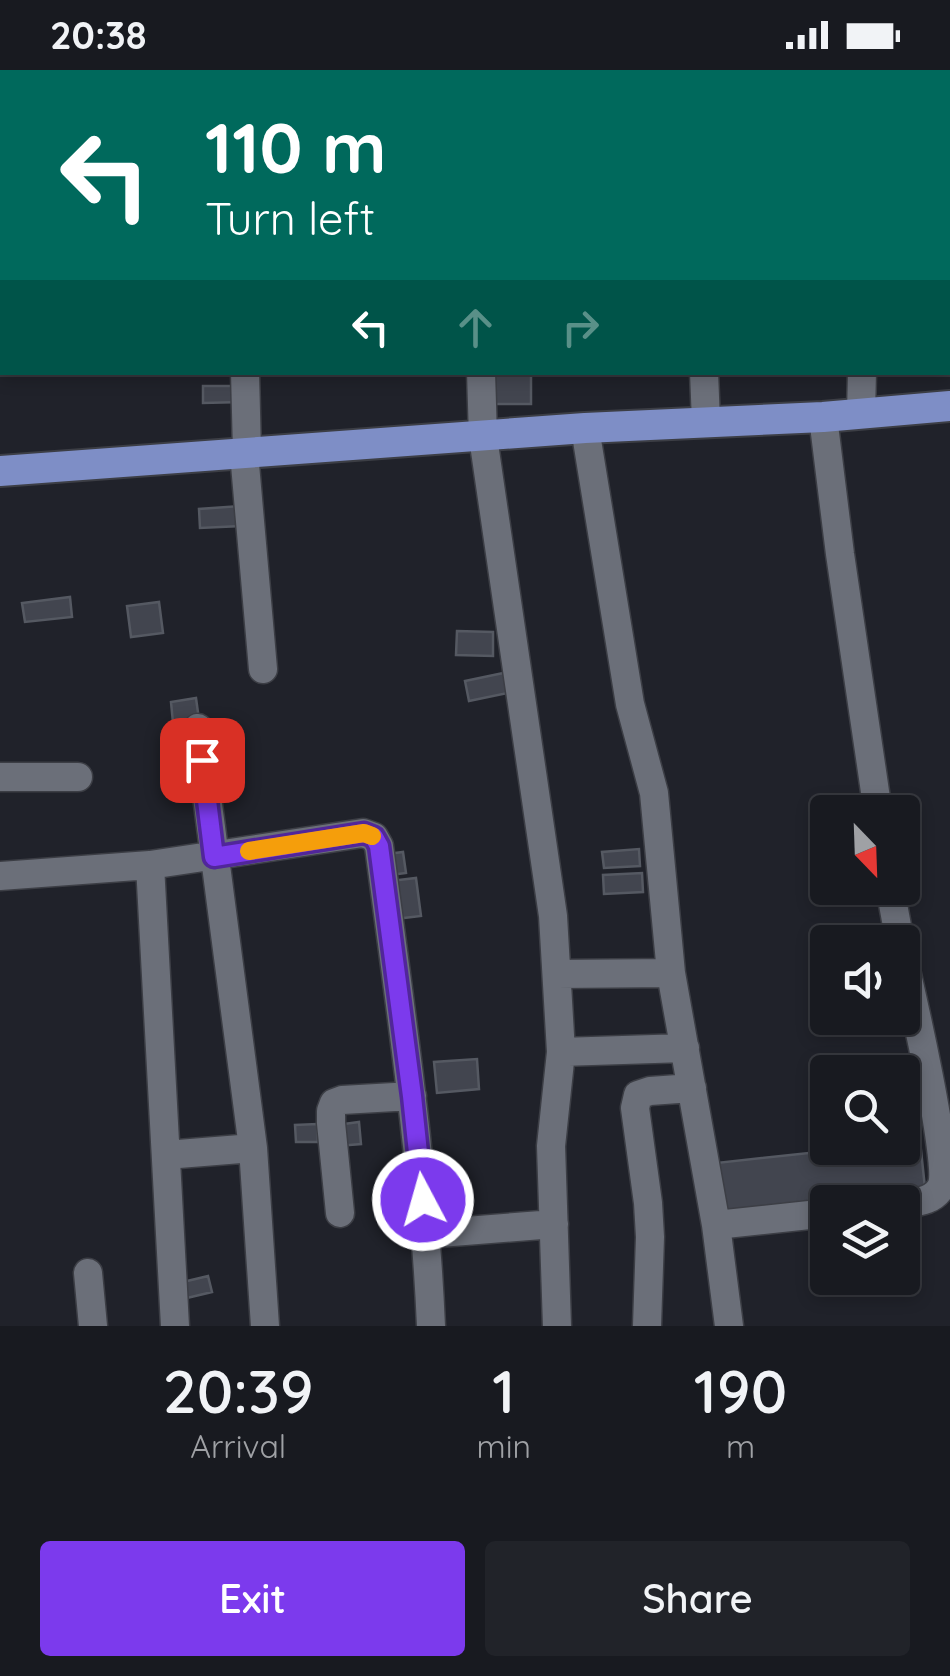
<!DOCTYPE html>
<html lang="en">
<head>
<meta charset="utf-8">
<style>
  :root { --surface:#181a20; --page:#212329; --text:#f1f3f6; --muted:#9fa1a5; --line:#36383e; --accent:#7c3aed }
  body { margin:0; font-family:Quicksand,sans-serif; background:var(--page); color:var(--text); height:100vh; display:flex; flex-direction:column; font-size:38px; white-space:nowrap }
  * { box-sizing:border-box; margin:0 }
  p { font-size:32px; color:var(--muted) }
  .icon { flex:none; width:55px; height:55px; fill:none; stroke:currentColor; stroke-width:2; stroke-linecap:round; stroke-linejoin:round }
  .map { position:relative; height:1256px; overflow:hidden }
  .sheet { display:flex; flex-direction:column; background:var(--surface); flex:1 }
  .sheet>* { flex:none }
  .guide { position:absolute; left:0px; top:0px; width:950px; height:305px; box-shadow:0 5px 15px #0003,0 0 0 2px var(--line); background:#00695c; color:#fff; overflow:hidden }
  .needle { width:65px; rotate:157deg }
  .buttons { position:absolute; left:810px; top:725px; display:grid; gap:20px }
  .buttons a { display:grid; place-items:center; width:110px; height:110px; border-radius:10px; background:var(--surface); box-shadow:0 5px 15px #0003,0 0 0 2px var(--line); font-size:50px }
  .pin { position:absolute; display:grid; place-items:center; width:85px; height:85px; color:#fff; margin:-42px; border-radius:20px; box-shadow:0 5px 15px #0006 }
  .me { position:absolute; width:110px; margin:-55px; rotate:354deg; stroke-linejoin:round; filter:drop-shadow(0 0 8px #0008) }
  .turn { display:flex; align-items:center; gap:35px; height:210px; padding:0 40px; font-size:45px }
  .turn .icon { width:130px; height:130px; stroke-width:2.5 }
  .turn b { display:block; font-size:70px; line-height:85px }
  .lanes { display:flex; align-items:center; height:95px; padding:0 40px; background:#0003; justify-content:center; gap:50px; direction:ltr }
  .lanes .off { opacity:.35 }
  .eta { display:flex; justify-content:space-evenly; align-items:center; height:170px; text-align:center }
  .eta b { font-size:60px; font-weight:600; line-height:70px }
  .primary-button { display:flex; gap:20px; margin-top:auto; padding:20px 40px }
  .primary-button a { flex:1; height:115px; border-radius:10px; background:var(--accent); color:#fff; font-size:40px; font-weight:600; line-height:115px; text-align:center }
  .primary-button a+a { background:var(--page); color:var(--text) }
  .status { display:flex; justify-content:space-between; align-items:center; height:70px; padding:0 50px; background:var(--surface); direction:ltr }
  .status svg { height:28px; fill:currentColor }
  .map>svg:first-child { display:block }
  .building { fill:#42454f; stroke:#555962; stroke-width:2.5 }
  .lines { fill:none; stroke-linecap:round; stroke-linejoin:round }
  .minor-casing { stroke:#3c3e45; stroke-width:31 }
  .major-casing { stroke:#3c3e45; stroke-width:34 }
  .minor { stroke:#6b6f79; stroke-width:28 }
  .major { stroke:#7e8ec6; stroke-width:30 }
  .route-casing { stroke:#51269a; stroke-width:25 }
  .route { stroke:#7c3aed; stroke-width:18 }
  .slow { stroke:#f59e0b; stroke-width:18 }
</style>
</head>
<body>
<div class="status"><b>20:38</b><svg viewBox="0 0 49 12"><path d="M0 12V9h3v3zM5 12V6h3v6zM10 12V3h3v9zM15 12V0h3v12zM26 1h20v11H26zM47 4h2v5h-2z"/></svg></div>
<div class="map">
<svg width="950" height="1256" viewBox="0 0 950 1256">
  <rect width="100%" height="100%" fill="#20222a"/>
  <path class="building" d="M492 302H531V334H492Z
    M203 316H242V332L203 333Z
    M240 436 241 456 200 458 199 439Z
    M70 527 72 547 25 552 22 533Z
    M159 532 163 563 131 567 127 536Z
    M457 561 493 562V586L456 585Z
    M508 602 512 622 469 631 465 611Z
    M196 628 199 650 173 653 171 632Z
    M639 779 640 796 604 798 602 782Z
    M403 782 406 803 390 805 387 784Z
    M642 803 643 822 604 824 603 805Z
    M416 808 421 846 395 849 390 811Z
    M477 989 479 1019 437 1023 434 992Z
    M359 1052 361 1074 338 1076 336 1055Z
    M317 1054 318 1072H296L295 1055Z
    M920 1071 925 1118 721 1141 716 1093 856 1078H902V1072Z
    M208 1206 212 1222 187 1228 183 1212Z"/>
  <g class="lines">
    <defs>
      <path id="minor" d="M178 0 186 2
        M846 0V2
        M906 0 908 2
        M494 2V0
        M948 45 950 48
        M0 123 2 107
        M948 132H950
        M245 302 247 382
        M481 302 483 367 553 846 561 982 551 1076 557 1256
        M704 302 706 352
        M861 343 862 302
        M823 347 840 484 878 742
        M585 358 630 634 654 723 671 903 716 1155 729 1256
        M244 383 263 599
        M198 658 253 1078 265 1256
        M0 707H78
        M150 795 175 1256
        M0 806 150 795 363 763 374 767 379 776C400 936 424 1095 431 1256
        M890 818 900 872
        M902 883C911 921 950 1090 942 1115 935 1131 918 1132 902 1134
        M557 904 671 903
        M561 982 685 978
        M166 1085 253 1078
        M340 1143 331 1053V1041L334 1033 342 1030 412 1026
        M716 1155 828 1143
        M427 1164 554 1154
        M88 1203 93 1256
        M647 1256 650 1167 648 1133 635 1038 638 1025 650 1021 692 1018"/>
      <path id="major" d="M0 401 585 358 823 347 950 336"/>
    </defs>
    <use href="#minor" class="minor-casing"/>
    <use href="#major" class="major-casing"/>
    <use href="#minor" class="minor"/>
    <use href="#major" class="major"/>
  </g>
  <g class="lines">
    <defs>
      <path id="route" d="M202 690 214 787 364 763 374 767 379 776 412 1026 423 1130"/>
    </defs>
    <use href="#route" class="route-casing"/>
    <use href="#route" class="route"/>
    <path class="slow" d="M249 781 364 763 372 766"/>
  </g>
</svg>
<div class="buttons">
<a><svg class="needle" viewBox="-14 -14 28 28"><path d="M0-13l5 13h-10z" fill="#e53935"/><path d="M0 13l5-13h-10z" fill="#9fa1a5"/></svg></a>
<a><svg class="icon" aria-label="sound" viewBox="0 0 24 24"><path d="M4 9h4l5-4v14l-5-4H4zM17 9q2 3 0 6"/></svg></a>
<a><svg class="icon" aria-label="search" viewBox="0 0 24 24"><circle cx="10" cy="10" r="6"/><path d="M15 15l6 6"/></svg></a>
<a><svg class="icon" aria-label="layers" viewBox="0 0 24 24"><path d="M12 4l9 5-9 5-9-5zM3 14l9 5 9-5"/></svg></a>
</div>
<div class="pin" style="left:202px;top:690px;background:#d93025"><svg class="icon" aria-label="arrive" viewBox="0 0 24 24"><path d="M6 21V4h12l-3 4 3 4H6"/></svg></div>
<svg class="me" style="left:423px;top:1130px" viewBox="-20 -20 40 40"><circle r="17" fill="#7c3aed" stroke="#fff" stroke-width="3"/><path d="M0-11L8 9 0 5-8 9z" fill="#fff"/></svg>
<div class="guide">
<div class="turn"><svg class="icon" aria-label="left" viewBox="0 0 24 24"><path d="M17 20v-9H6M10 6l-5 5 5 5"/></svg><div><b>110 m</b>Turn left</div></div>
<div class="lanes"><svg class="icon" aria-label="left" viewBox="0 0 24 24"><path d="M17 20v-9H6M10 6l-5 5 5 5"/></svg><svg class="icon off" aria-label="ahead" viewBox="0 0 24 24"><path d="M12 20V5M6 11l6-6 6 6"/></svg><svg class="icon off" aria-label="right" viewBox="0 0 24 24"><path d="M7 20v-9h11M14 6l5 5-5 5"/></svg></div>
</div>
</div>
<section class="sheet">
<div class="eta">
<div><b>20:39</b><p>Arrival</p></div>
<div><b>1</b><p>min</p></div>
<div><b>190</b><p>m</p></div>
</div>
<div class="primary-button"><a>Exit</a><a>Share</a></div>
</section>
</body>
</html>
